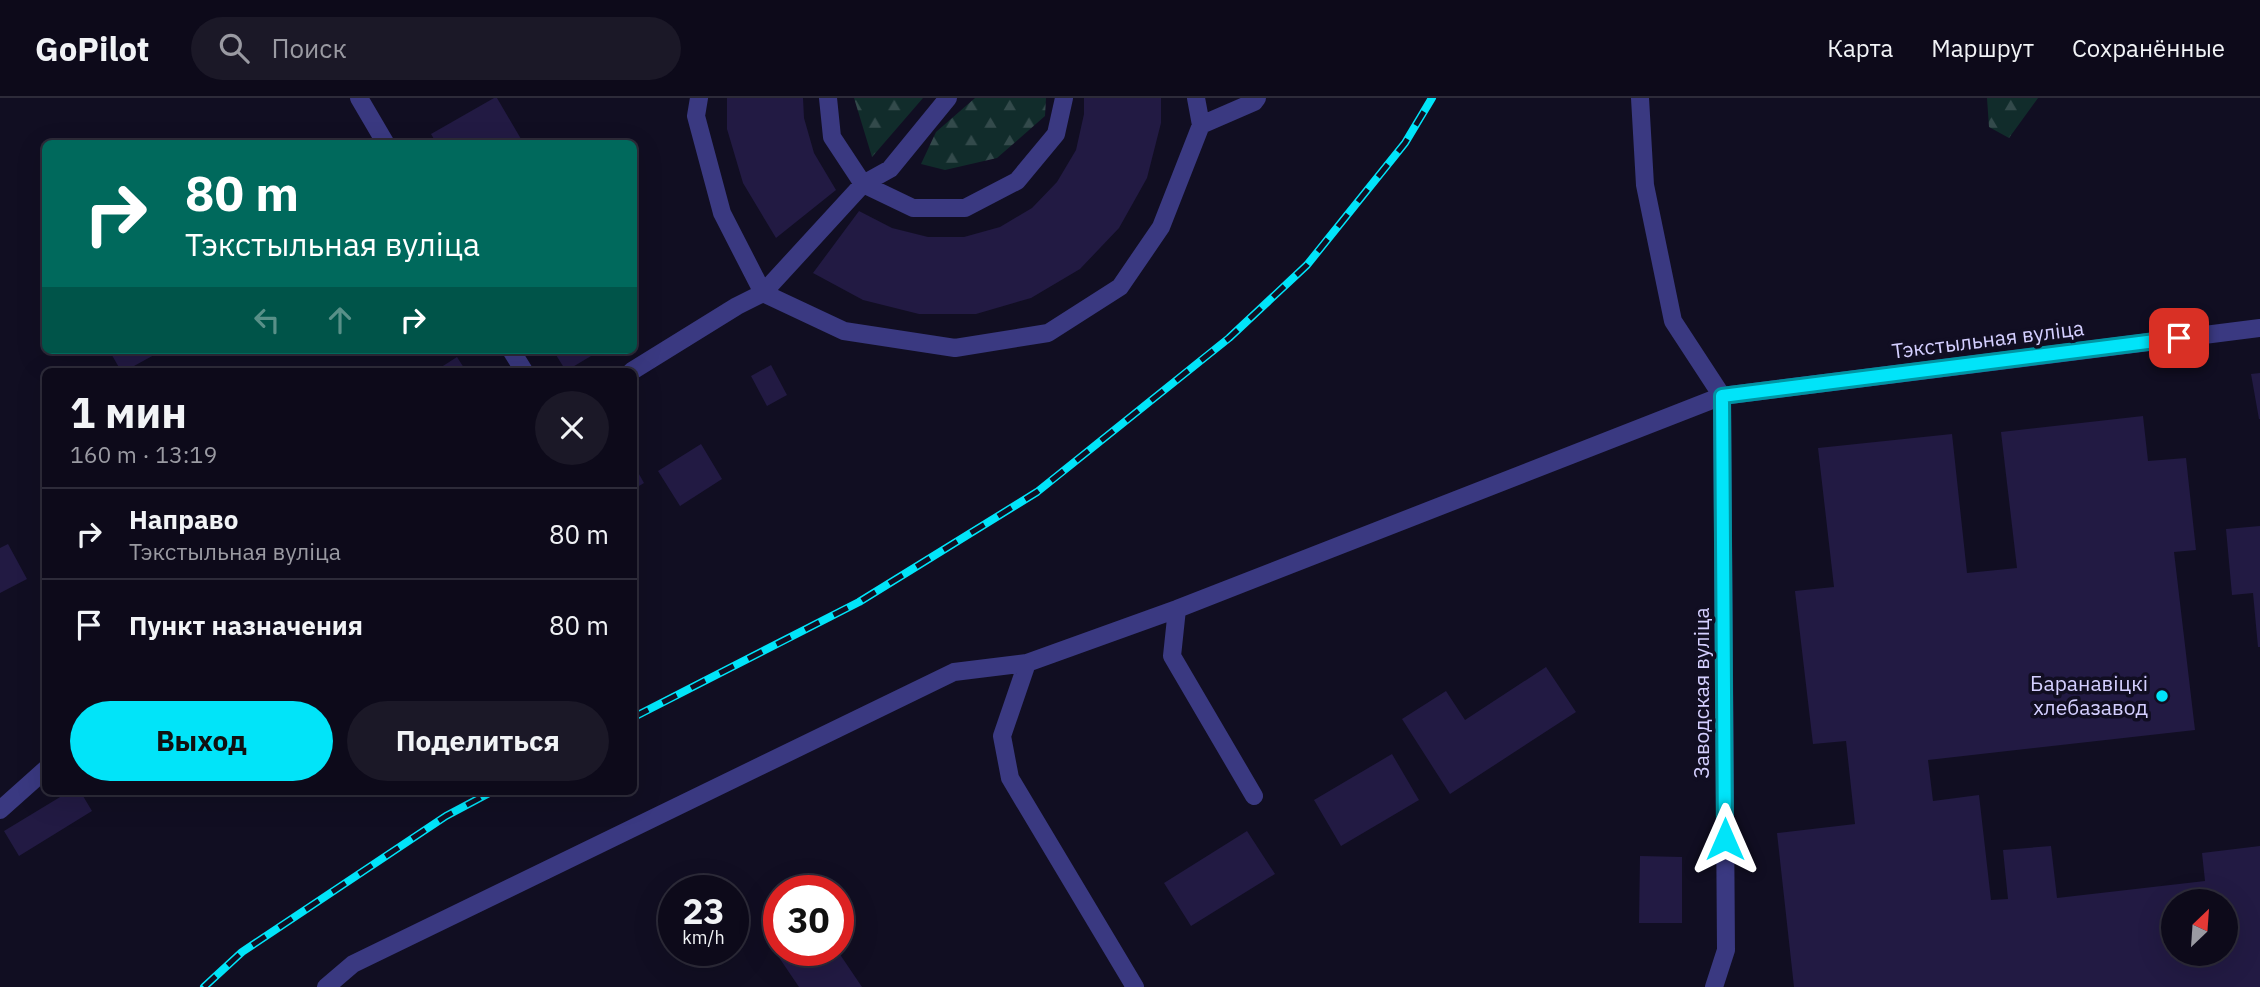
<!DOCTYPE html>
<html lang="ru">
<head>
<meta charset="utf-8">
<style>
  :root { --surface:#0d0a1a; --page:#1b1827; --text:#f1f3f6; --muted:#9a9aa2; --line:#2d2b39; --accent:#01e4f9 }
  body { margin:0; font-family:"IBM Plex Sans",sans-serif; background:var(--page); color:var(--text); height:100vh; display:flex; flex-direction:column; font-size:26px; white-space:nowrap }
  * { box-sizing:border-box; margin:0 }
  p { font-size:23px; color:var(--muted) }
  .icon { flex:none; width:38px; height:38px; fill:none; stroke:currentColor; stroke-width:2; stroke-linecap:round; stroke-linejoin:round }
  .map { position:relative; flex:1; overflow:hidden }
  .panel { position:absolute; left:42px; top:270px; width:595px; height:427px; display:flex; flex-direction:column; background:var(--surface); border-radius:10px; box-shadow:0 7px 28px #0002,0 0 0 2px var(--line) }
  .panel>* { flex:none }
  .guide { position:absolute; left:42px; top:42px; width:595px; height:214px; border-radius:10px; box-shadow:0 7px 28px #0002,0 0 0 2px var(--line); background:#00695c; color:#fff; overflow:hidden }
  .needle { width:46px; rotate:25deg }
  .buttons { position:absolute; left:2161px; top:791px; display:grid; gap:14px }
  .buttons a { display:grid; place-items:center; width:77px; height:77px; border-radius:50%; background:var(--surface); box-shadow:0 7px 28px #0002,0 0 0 2px var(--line); font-size:35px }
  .speed { position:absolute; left:658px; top:777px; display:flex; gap:14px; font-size:35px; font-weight:700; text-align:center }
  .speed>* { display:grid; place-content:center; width:91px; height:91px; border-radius:50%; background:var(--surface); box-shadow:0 7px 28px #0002,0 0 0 2px var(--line); line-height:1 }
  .speed small { font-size:18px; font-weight:400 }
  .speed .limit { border:10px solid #d22; background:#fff; color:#111 }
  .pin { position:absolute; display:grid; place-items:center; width:60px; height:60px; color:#fff; margin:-30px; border-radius:14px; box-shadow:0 4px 10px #0006 }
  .me { position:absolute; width:77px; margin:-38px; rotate:0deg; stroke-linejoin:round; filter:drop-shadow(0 0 5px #0008) }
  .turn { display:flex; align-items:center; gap:24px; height:147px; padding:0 28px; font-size:32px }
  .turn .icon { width:91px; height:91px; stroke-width:2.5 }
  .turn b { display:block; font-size:49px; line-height:60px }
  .lanes { display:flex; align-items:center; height:66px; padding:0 28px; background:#0003; justify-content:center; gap:35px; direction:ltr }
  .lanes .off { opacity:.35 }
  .round { display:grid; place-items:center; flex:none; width:74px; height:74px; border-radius:37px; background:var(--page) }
  .summary { display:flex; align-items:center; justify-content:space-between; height:119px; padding:0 28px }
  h1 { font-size:42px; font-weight:700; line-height:52px }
  .button { display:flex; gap:14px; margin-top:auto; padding:14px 28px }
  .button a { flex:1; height:80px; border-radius:42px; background:var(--accent); color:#111; font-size:28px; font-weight:700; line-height:80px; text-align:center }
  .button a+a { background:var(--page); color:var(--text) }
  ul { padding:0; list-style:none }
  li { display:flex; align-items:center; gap:21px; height:91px; padding:0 28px; border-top:2px solid var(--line) }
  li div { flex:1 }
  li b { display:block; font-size:26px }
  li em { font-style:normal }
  header { display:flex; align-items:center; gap:42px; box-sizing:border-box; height:98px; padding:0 35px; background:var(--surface); border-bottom:2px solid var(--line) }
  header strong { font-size:33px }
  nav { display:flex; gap:38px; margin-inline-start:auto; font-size:24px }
  .search { width:490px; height:63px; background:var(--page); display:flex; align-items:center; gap:18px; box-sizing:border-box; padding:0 24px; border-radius:38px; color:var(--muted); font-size:26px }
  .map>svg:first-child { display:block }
  .forest { fill:url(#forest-firs) }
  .building { fill:#221a43; fill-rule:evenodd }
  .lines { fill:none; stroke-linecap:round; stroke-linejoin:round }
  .minor { stroke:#3a3981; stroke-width:18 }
  .rail-casing { stroke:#01e4f9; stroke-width:8 }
  .rail { stroke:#110e22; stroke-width:5; stroke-dasharray:16; stroke-linecap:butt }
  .route-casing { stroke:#0194a2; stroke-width:18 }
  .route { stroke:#01e4f9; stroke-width:12 }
  .poi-dot { fill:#01e4f9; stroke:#110e22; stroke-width:2.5 }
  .labels { text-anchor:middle; stroke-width:7; stroke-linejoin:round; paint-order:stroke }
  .street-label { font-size:21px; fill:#d4cfff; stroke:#110e22 }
  .poi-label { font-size:21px; fill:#d4cfff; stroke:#110e22; text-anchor:end }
</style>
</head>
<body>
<header>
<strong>GoPilot</strong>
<div class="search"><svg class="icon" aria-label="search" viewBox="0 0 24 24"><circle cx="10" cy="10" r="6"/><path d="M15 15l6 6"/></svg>Поиск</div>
<nav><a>Карта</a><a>Маршрут</a><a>Сохранённые</a></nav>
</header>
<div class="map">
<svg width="2260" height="889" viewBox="0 0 2260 889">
  <defs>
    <pattern id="forest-firs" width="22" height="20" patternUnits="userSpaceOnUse" patternTransform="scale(1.75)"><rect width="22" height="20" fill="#112c2b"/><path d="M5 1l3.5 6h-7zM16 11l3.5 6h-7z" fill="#334a4b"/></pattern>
  </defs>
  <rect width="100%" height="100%" fill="#110e22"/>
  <path class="forest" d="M854 0H923L872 59Z
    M975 0H1046L1045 18 997 60 945 72 921 66 936 34Z
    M1987 0H2038L2009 40 1989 29Z"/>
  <path class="building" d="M494 0H497L524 46H437L431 36Z
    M727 0H803L804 20 814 55 836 92 776 140 743 85 727 31Z
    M1084 0H1161V25L1147 80 1119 130 1080 171 1031 200 976 216H919L863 202 813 175 859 113 892 130 928 139H964L1000 129 1032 110 1057 84 1076 52 1084 16Z
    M109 252H163L125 273H121Z
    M553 252H601L566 273Z
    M457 259 466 273H435Z
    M771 267 787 297 767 308 751 278Z
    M2260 275V321H2259L2251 276Z
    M2143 318 2148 363 2186 360 2196 452 2174 454 2195 632 1928 662 1933 703 1979 697 1991 802 2008 801 2003 752 2051 748 2057 800 2205 783 2202 755 2260 748V889H1794L1777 735 1855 726 1846 643 1813 646 1795 493 1834 489 1818 350 1952 336 1967 475 2017 470 2001 334ZM2174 803H2226V856H2174Z
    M701 346 722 381 680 408 658 373Z
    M634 367 644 385 634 391Z
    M2260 428V549H2258L2253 495 2232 497 2226 431Z
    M8 446 27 481 0 495V450Z
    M1546 569 1576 614 1450 696 1402 621 1446 593 1465 622Z
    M1392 656 1419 702 1341 748 1314 702Z
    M70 693H80L92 713 19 758 4 733Z
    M1247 733 1275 776 1191 828 1164 785Z
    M1640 758 1682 759V825H1639Z
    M786 852H837L862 889H799L778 858Z"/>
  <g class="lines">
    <path class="minor" d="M359 0 386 46
      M699 0 696 18 722 115 763 195 844 233 955 250 1048 235 1120 189 1161 129 1201 27 1196 0
      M828 0 832 39 863 86 913 110H965L1017 83 1056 36 1064 0
      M1640 0 1645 87 1673 223 1722 298
      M1201 27 1254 4 1257 0
      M511 252 524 273
      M632 273 737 208 763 195 863 86 890 71 948 0
      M1177 511 1172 558 1254 698
      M1027 565 1002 638 1010 680 1135 889
      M0 712 46 671
      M326 889 353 866 954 574 1027 565 1177 511 1722 298 2260 230
      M1714 889 1726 852 1722 298"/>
    <defs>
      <path id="rail" d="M634 619 859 504 1037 394 1229 240 1307 167 1405 45 1432 0
        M204 889 242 854 446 718 493 693"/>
    </defs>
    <use href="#rail" class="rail-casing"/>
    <use href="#rail" class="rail"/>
  </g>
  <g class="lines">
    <defs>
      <path id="route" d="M1725 741 1722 298 2179 240"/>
    </defs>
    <use href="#route" class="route-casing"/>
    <use href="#route" class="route"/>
  </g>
  <circle class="poi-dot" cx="2162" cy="598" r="7"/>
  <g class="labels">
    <g class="street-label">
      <text transform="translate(1988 242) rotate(-7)" y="7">Тэкстыльная вуліца</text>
      <text transform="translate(1702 595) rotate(-90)" y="7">Заводская вуліца</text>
    </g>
    <g class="poi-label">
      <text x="2148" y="593">Баранавіцкі<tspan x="2148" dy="24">хлебазавод</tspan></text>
    </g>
  </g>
</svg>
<div class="buttons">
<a><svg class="needle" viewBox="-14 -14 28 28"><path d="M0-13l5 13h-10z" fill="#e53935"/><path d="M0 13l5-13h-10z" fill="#9a9aa2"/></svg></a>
</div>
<div class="speed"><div>23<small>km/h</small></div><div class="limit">30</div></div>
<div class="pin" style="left:2179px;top:240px;background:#d93025"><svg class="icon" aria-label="arrive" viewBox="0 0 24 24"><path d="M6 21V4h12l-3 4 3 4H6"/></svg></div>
<svg class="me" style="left:1725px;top:741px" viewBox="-20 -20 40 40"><path d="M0-17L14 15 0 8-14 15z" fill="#01e4f9" stroke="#fff" stroke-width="4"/></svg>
<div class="guide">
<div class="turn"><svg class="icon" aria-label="right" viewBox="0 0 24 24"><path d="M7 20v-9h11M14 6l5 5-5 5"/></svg><div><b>80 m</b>Тэкстыльная вуліца</div></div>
<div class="lanes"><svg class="icon off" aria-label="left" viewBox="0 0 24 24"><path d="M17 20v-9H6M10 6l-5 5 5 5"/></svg><svg class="icon off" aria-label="ahead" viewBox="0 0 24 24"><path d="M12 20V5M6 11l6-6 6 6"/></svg><svg class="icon" aria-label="right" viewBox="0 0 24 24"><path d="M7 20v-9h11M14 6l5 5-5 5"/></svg></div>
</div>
<section class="panel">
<div class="summary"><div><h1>1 мин</h1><p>160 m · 13:19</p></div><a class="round"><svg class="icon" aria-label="close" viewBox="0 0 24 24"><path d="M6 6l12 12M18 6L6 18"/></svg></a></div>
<ul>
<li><svg class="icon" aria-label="right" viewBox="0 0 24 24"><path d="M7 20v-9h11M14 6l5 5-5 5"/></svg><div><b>Направо</b><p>Тэкстыльная вуліца</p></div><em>80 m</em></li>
<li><svg class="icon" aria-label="arrive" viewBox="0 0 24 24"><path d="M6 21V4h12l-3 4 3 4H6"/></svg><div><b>Пункт назначения</b></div><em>80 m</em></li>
</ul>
<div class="button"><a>Выход</a><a>Поделиться</a></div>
</section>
</div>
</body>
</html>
